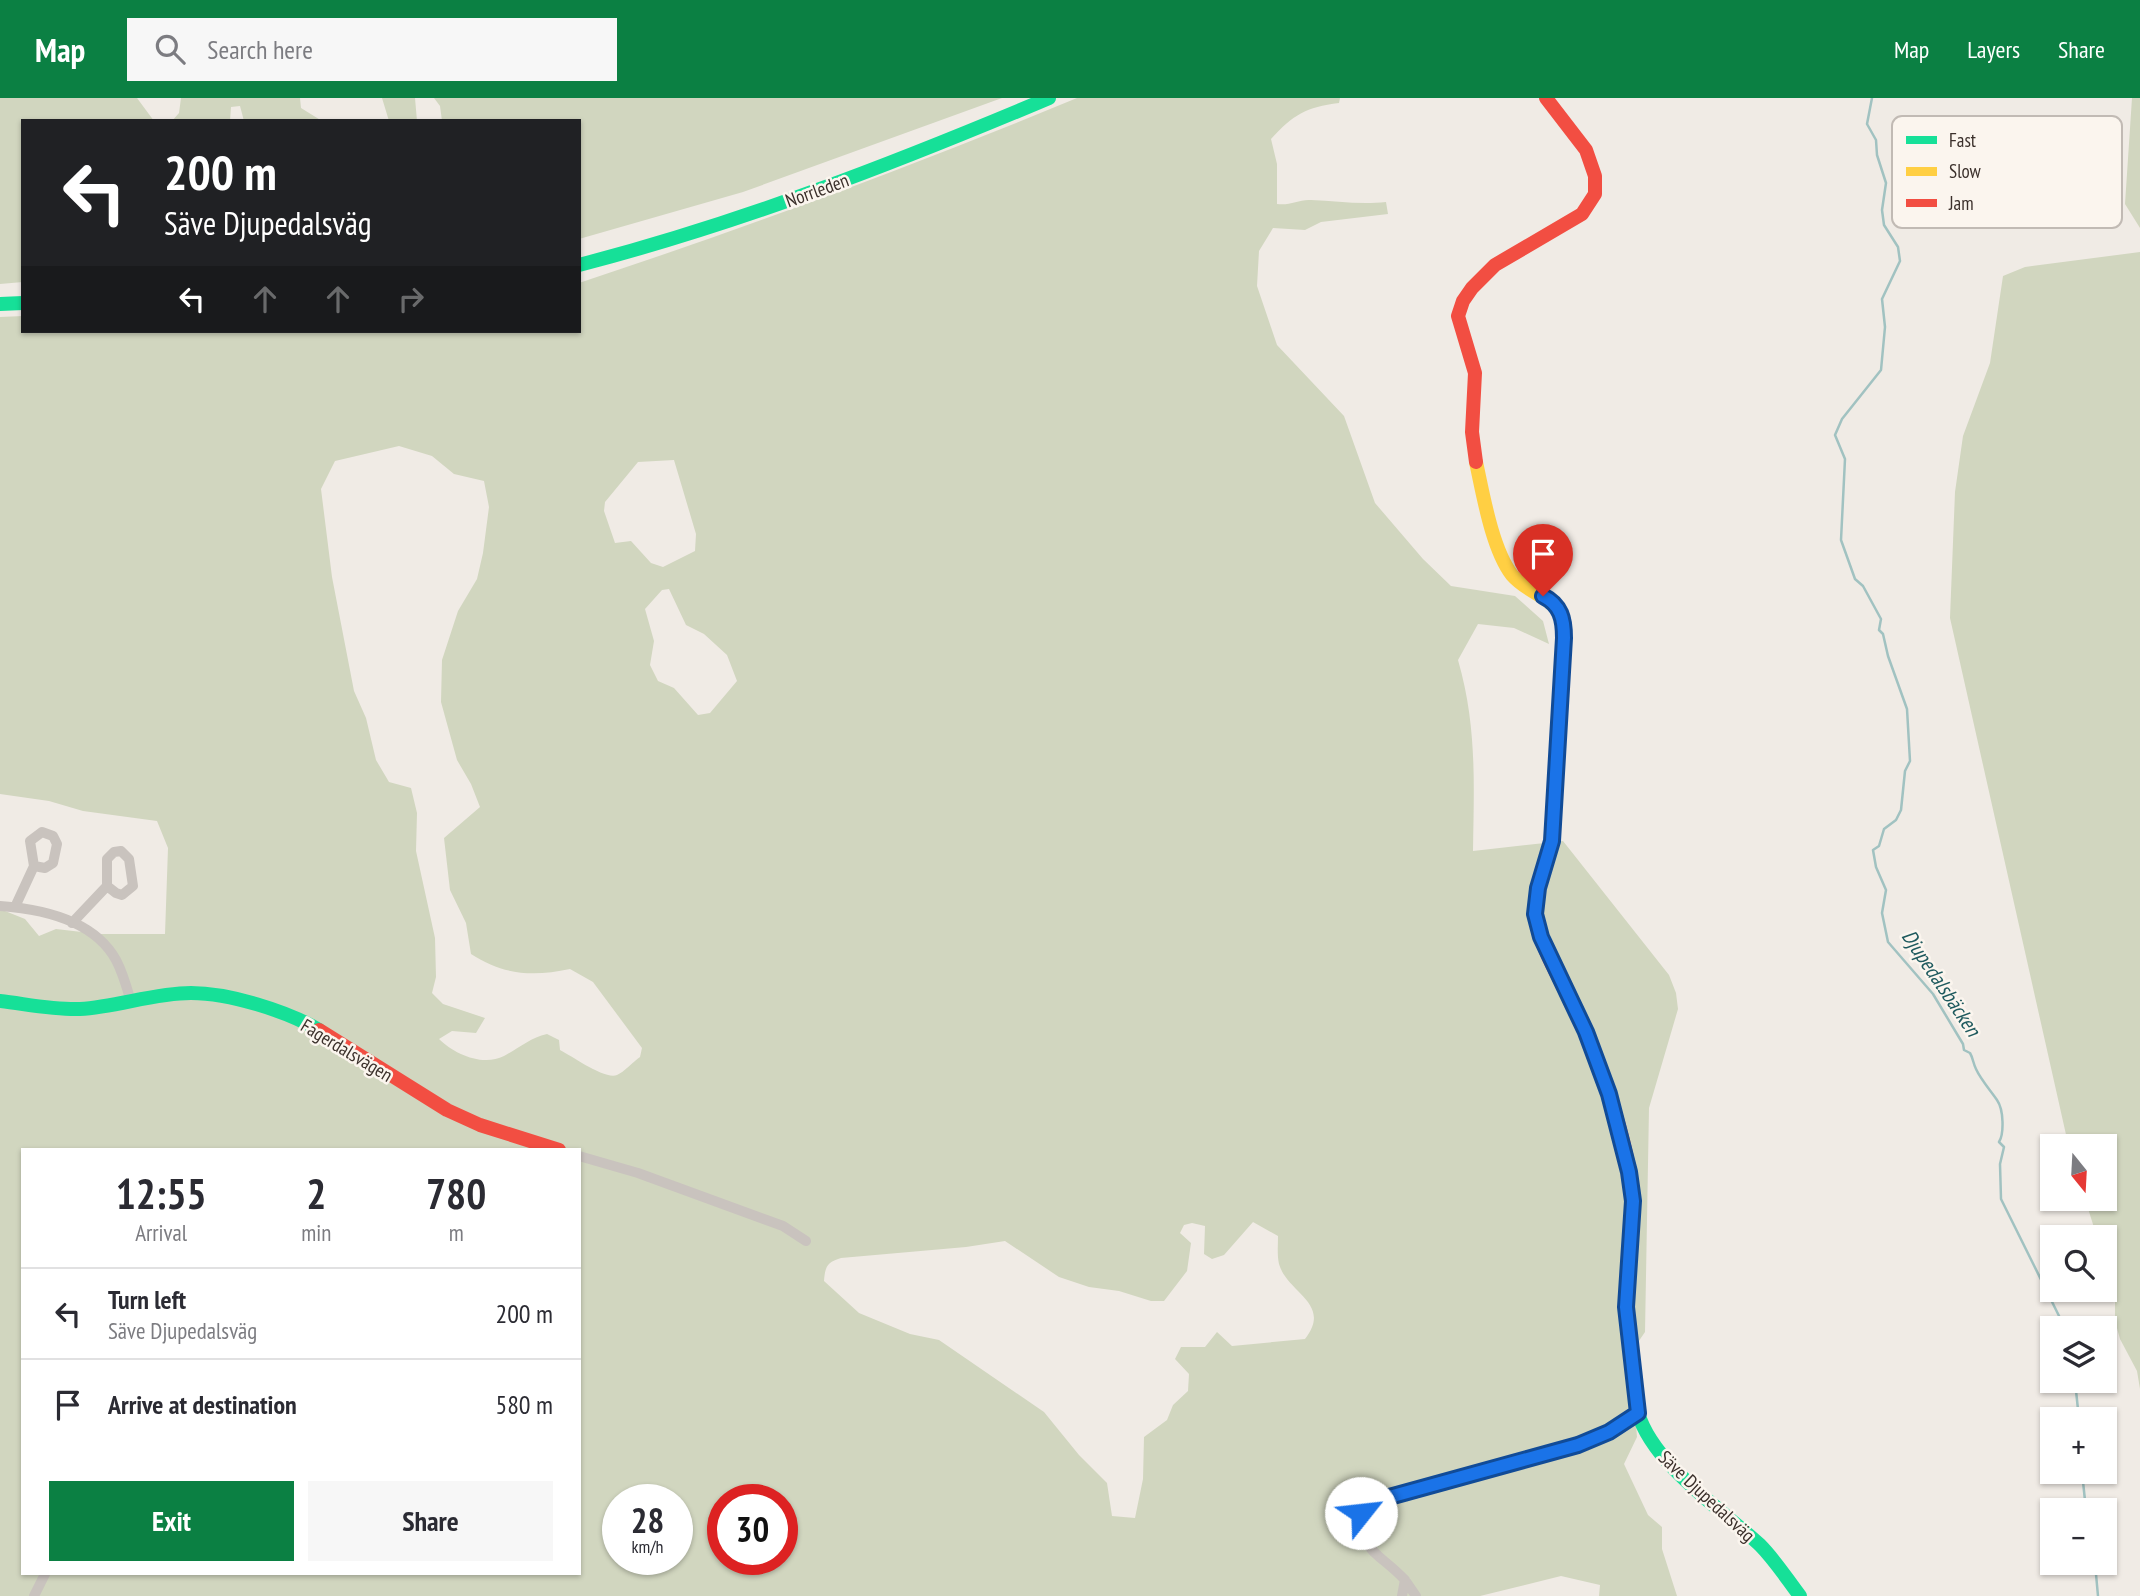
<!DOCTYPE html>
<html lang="en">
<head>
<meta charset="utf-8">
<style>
  :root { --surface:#fff; --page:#f7f7f7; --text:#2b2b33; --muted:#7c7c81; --line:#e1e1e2; --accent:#0b8043 }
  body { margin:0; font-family:"PT Sans Narrow",sans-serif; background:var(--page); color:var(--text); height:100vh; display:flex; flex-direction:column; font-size:26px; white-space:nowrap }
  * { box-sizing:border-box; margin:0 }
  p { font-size:23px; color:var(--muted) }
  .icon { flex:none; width:38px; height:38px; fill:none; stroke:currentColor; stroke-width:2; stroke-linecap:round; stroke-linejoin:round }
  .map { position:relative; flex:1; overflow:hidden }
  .drawer { position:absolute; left:21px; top:1050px; width:560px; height:427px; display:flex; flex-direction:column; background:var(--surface); border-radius:0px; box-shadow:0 2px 5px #0004 }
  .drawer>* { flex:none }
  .guide { position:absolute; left:21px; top:21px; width:560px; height:214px; border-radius:0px; box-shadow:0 2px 5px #0004; background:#202124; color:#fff; overflow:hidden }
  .needle { width:46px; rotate:162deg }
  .fabs { position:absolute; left:2040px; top:1036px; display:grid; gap:14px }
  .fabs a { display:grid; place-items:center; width:77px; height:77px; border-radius:0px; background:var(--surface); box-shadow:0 2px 5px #0004; font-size:35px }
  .speed { position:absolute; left:602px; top:1386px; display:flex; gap:14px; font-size:35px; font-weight:700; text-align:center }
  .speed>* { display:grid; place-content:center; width:91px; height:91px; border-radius:50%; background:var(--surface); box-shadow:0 2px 5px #0004; line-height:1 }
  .speed small { font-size:18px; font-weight:400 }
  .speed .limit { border:10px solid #d22; background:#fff; color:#111 }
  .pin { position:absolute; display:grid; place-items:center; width:60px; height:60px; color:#fff; margin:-72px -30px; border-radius:50% 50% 50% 0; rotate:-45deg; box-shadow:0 0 7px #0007 }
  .pin .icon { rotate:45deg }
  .me { position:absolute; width:77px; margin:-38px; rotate:61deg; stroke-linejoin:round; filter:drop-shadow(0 0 5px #0008) }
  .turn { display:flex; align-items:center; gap:24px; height:147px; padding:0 28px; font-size:32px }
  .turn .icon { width:91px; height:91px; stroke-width:2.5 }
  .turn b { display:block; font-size:49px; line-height:60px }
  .lanes { display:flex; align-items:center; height:66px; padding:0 28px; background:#0003; justify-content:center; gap:35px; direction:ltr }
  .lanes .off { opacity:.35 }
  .eta { display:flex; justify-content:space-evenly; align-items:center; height:119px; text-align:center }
  .eta b { font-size:42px; font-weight:700; line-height:49px }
  .primary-button { display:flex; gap:14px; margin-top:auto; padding:14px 28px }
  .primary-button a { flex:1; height:80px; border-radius:0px; background:var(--accent); color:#fff; font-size:28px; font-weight:700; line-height:80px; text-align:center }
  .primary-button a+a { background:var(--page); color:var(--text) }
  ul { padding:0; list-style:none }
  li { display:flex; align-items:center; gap:21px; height:91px; padding:0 28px; border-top:2px solid var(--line) }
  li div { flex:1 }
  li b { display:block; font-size:26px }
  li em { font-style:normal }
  header { display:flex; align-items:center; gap:42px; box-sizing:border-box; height:98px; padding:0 35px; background:var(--accent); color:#fff }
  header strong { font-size:33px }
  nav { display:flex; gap:38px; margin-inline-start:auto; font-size:24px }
  .search { width:490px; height:63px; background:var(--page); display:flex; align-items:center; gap:18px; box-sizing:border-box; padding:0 24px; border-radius:0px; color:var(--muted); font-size:26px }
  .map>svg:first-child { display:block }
  .green { fill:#d1d6bf; fill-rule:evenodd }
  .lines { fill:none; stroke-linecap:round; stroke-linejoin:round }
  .stream { stroke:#a1c2c1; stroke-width:2.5 }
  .street { stroke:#c9c3be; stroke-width:10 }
  .fast { stroke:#16e098; stroke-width:14 }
  .slow { stroke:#ffcf43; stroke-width:14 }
  .jam { stroke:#f24e42; stroke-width:14 }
  .route-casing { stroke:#114b97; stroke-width:18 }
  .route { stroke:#1a73e8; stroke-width:12 }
  .labels { text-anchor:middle; stroke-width:5; stroke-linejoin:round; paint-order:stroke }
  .street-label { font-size:19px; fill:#3b302b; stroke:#fbf5ee }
  .water-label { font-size:21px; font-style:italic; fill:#1f5a5e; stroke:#fbf5ee }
  .key { fill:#fbf5ee; stroke:#c1bab4; stroke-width:2 }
  .key-label { font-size:19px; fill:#3b302b }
</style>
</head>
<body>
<header>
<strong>Map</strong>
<div class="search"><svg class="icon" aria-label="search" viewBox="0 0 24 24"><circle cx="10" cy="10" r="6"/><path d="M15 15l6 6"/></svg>Search here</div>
<nav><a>Map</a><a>Layers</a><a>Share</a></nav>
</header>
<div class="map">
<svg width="2140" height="1498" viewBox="0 0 2140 1498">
  <rect width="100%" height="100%" fill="#f0ebe5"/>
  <path class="green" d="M0 0H137L154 23H23V184L0 186Z
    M181 0H300L301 10 322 23H244L240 8 231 9 230 23H172L179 15Z
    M382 0H415L417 23H389Z
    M434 0H1002L743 94 579 141V23H442L440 8Z
    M1077 0H1340L1339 5C1306 9 1293 17 1271 41L1277 66V106C1290 108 1299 101 1311 102 1337 103 1360 107 1386 104L1388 116 1321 124 1305 132 1273 130 1259 153 1257 188 1277 247 1344 318 1375 405 1423 461 1451 488 1515 498 1543 523 1549 546 1514 530 1478 526 1458 562C1477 628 1474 685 1473 753L1563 743 1669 877 1676 895 1678 911 1649 1010 1645 1234 1630 1256 1637 1339 1624 1366 1648 1417 1662 1429V1451L1677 1498H1599L1600 1487 1561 1478 1480 1498H0V811L25 821 39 838 56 831 99 836H165L168 750 157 723 83 713 49 703 0 696V219L23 218V233H579V185C748 129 913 68 1077 0ZM399 348 432 358 454 376 484 383 489 409 483 455 477 481 458 513 442 562 441 604 457 662 471 686 480 709 444 740 450 792 466 825 471 856C503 877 533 879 570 871L593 884 642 950 640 959C633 964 624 974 617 977 605 982 572 958 560 952L559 942 547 936C530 940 519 950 504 958 483 969 454 956 439 941L452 933 476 935 485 920 443 906 432 895 436 879 435 840 416 753 417 715 411 690 389 684 376 662 366 620 354 593 332 479 321 391 335 363ZM674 362 696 436 695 453 663 469 651 465 631 443 615 445 604 413 605 404 638 364ZM669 491 686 527 704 536 727 557 737 583 710 615 698 617 674 590 658 583 650 567 654 543 645 511 662 492ZM23 1052H579V1475H23ZM1253 1124 1278 1138C1278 1147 1277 1157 1279 1166 1287 1195 1333 1205 1305 1241L1232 1248 1217 1234 1205 1249H1181L1175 1261 1189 1276 1188 1293 1173 1307 1167 1322 1144 1339 1143 1381 1135 1420 1112 1418 1107 1385 1079 1357 1044 1314 939 1242 910 1236 859 1215 824 1183C825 1169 827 1164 841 1160L966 1149 1005 1143 1059 1179 1089 1189 1119 1193 1151 1203H1164L1187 1173 1191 1145 1180 1135 1184 1127 1192 1125 1205 1128 1204 1156 1212 1161 1224 1157ZM618 1402H677V1461H618ZM723 1402H782V1461H723Z
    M2132 0H2140V130L2125 106Z
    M2140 154V1291L2137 1273 2120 1241 2115 1223V1201L2105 1167V1139H2097L2085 1101H2105V1048H2069L2067 1041 1950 520 1955 394 1963 338 1990 265 2003 178 2025 169Z"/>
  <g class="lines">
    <path class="stream" d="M1872 0 1867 26 1876 42 1877 57 1886 85 1882 112 1884 127 1898 149 1900 163 1882 201 1885 229 1881 272 1842 321 1835 337 1845 361 1841 442 1855 481 1863 488 1881 521 1879 532 1883 536 1888 558 1907 611 1910 663 1905 673 1901 712 1896 722 1884 731 1879 748 1873 752 1876 769 1886 792 1882 815 1888 844 1933 896 1963 946 1964 952 1970 955C1973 960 1973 965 1976 971 1981 982 1991 993 1997 1002 2004 1012 2004 1036 1999 1044L2004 1049 2000 1066 2001 1101 2065 1230
      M2075 1283 2079 1321
      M2082 1374 2086 1412
      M2095 1465 2098 1498"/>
    <path class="street" d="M0 808C42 811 94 822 116 862 123 875 127 890 131 904
      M15 809 34 768 45 770 53 765 57 746 53 738 42 734 30 743 34 768
      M72 825 107 788V761L114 754 121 753 129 761 133 788 122 797 116 795 107 788
      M579 1058 638 1075 783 1128 806 1143
      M1405 1482 1416 1498
      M34 1498 45 1476
      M1402 1498 1405 1482C1378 1453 1357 1454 1362 1409L1406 1394 1578 1347 1609 1334 1638 1315"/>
    <path class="fast" d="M579 167C741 125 895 65 1049 0
      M0 206 23 205
      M0 903C26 906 54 912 80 911 117 909 154 895 191 895 229 895 287 913 319 932
      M1629 1167 1626 1209 1638 1315C1653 1366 1721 1411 1760 1447 1775 1462 1787 1481 1800 1498"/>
    <path class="slow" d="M1476 364C1483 396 1492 451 1512 477 1528 496 1553 498 1564 522L1553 744"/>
    <path class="jam" d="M1476 364 1472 334 1475 275 1458 218 1463 203 1472 190 1495 167 1582 116 1595 96V78L1586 52 1546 0
      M1553 744C1546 766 1533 793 1535 817 1540 855 1571 898 1586 934 1605 978 1631 1055 1633 1103 1634 1124 1630 1146 1629 1167
      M319 932 447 1012 480 1027 559 1052"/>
  </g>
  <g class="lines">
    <defs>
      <path id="route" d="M1361 1415 1362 1409 1382 1401 1578 1347 1609 1334 1638 1315 1626 1209 1633 1103 1629 1074 1609 996 1586 934 1541 839 1535 816 1538 790 1552 743 1564 540C1564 521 1561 507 1543 498"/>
    </defs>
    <use href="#route" class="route-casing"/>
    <use href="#route" class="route"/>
  </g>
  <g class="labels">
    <g class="street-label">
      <text transform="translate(817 92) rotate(-20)" y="7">Norrleden</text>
      <text transform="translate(347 952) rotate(31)" y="7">Fagerdalsvägen</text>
      <text transform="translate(1707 1398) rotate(43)" y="7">Säve Djupedalsväg</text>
    </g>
    <g class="water-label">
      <text transform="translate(1941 885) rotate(56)" y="7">Djupedalsbäcken</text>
    </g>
  </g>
  <rect x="1892" y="18" width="230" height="112" rx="10" class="key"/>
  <rect x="1906" y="38" width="31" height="8" fill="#16e098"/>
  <rect x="1906" y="69" width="31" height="9" fill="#ffcf43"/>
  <rect x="1906" y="101" width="31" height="8" fill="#f24e42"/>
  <g class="key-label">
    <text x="1949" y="49">Fast</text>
    <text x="1949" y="80">Slow</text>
    <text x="1949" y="112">Jam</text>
  </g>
</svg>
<div class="fabs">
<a><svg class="needle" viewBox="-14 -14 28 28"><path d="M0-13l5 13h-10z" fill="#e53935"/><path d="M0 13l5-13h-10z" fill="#7c7c81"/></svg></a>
<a><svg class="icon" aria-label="search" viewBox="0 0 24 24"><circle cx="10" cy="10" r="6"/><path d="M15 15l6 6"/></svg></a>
<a><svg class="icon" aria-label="layers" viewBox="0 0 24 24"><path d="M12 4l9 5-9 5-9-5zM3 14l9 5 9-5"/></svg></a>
<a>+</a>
<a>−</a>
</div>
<div class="speed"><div>28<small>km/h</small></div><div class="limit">30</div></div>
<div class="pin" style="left:1543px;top:498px;background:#d93025"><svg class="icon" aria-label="arrive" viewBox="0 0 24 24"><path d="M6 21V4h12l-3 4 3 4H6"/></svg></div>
<svg class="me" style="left:1361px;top:1415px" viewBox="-20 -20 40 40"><circle r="19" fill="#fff"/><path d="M0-13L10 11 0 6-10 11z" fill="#1a73e8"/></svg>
<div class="guide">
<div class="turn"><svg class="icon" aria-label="left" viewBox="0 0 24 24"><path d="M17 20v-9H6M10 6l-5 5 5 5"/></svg><div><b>200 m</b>Säve Djupedalsväg</div></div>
<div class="lanes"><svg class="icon" aria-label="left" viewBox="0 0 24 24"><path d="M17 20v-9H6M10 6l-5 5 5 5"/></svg><svg class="icon off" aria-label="ahead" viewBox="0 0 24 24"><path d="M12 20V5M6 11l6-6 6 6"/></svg><svg class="icon off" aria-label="ahead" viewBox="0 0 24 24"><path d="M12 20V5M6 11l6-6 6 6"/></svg><svg class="icon off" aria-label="right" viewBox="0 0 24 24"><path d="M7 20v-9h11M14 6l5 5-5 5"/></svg></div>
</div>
<section class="drawer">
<div class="eta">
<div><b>12:55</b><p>Arrival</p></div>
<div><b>2</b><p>min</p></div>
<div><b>780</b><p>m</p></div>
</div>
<ul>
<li><svg class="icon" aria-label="left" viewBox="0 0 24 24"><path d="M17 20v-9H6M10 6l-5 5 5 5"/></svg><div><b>Turn left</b><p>Säve Djupedalsväg</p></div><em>200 m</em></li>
<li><svg class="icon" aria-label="arrive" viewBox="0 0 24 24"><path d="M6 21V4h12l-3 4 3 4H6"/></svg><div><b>Arrive at destination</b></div><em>580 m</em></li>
</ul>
<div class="primary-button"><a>Exit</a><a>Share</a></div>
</section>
</div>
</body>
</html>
